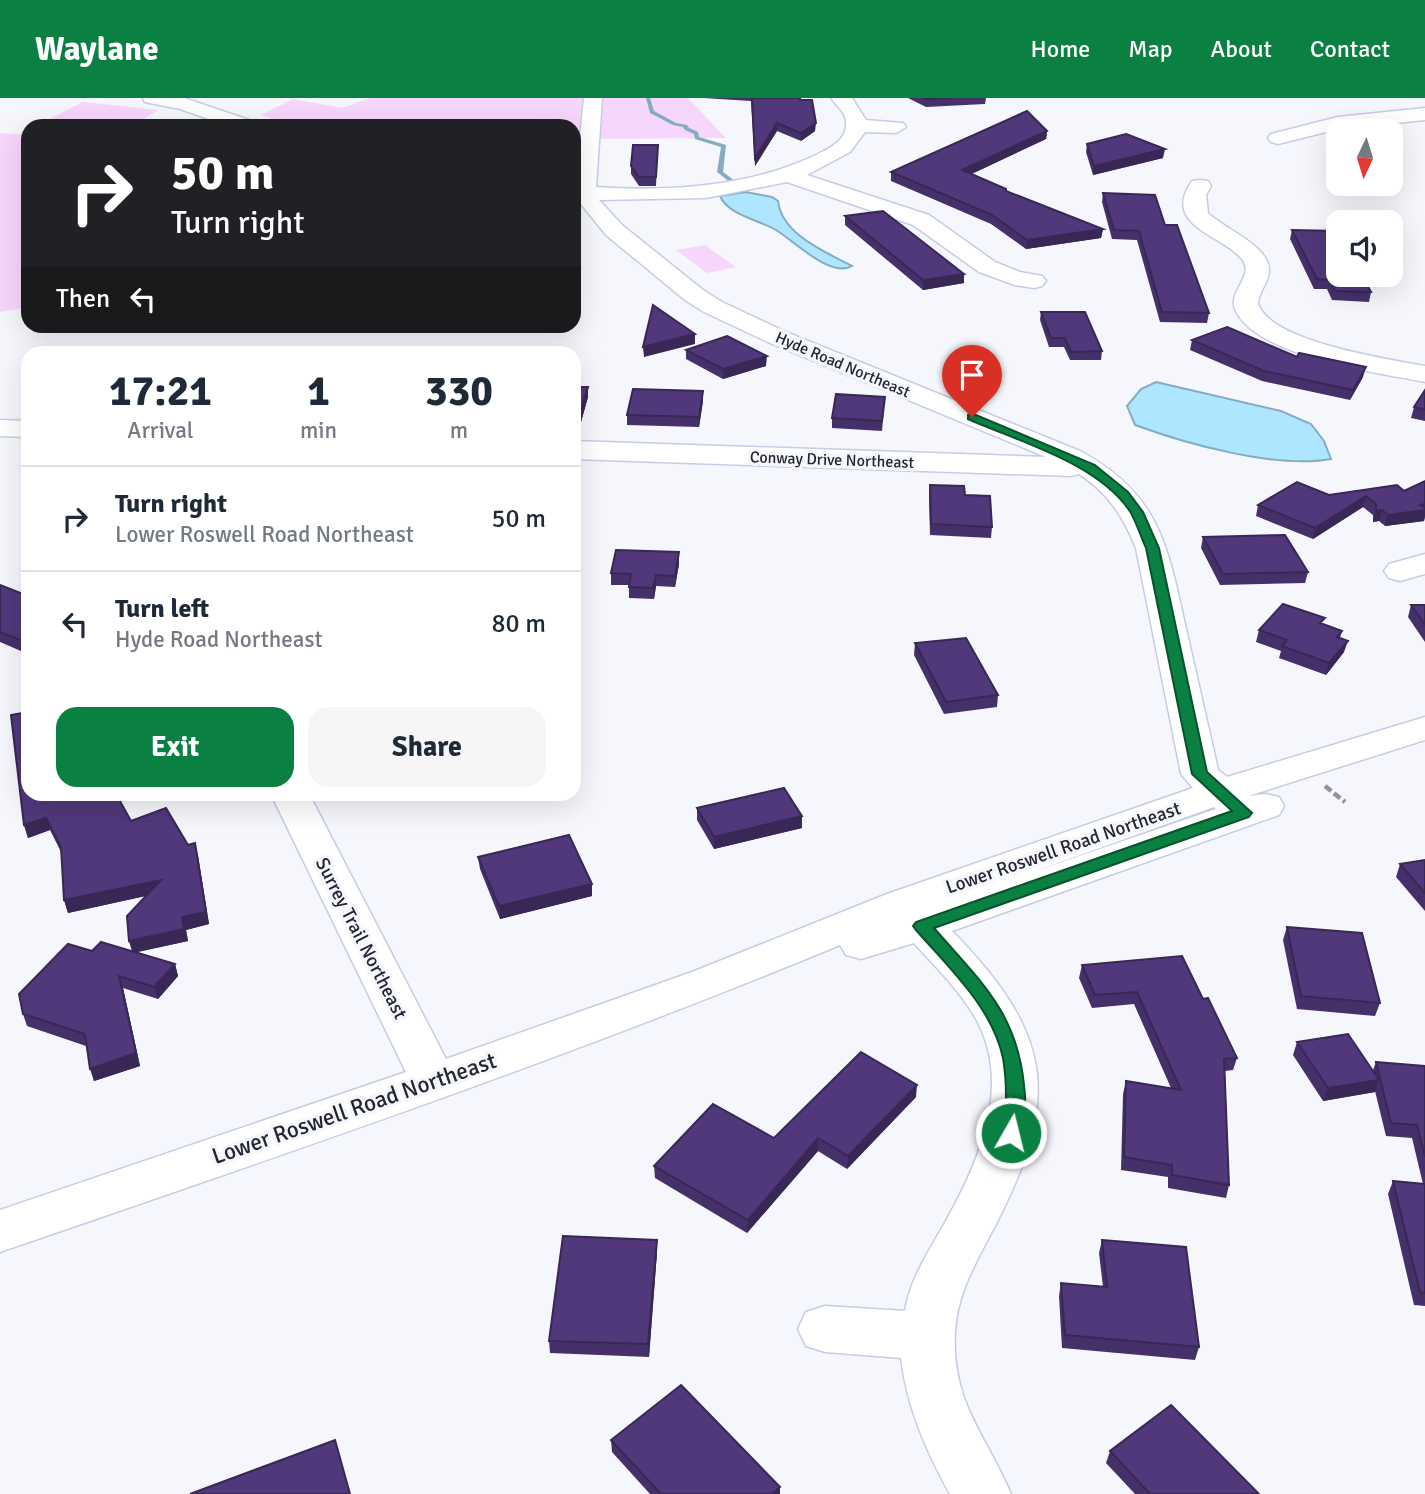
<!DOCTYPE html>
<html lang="en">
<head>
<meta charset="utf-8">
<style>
  :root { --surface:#fff; --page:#f6f6f7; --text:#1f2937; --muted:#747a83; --line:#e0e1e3; --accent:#0b8043 }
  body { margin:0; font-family:Signika,sans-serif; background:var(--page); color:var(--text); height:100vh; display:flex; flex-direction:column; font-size:26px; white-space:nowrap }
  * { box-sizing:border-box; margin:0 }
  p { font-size:23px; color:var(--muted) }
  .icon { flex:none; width:38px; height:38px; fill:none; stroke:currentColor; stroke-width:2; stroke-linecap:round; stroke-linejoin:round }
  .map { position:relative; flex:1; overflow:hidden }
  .details { position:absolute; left:21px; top:248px; width:560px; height:455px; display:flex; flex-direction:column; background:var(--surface); border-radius:21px; box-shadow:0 7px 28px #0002 }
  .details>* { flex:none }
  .guide { position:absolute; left:21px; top:21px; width:560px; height:214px; border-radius:21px; box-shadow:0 7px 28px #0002; background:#202124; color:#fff; overflow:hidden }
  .needle { width:46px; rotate:184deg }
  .controls { position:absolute; left:1326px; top:21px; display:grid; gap:14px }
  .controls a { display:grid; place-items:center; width:77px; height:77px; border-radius:14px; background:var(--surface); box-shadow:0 7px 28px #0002; font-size:35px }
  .pin { position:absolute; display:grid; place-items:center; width:60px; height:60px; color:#fff; margin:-72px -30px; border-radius:50% 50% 50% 0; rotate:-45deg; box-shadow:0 0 7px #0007 }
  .pin .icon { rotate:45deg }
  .me { position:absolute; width:77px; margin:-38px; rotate:8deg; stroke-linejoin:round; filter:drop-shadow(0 0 5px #0008) }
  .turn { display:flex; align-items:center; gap:24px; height:147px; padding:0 35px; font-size:32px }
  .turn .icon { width:91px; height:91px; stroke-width:2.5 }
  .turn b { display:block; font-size:49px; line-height:60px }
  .then { display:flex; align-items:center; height:66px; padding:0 35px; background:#0003; gap:14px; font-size:26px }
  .eta { display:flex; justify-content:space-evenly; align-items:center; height:119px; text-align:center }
  .eta b { font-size:42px; font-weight:800; line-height:49px }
  .button { display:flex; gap:14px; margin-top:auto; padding:14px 35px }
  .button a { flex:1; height:80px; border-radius:21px; background:var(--accent); color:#fff; font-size:28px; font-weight:800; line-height:80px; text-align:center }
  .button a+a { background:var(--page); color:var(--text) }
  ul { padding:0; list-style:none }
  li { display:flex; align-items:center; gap:21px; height:105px; padding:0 35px; border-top:2px solid var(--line) }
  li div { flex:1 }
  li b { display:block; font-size:26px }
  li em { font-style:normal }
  header { display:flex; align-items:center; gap:42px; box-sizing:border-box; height:98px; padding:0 35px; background:var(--accent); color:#fff }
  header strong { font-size:33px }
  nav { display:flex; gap:38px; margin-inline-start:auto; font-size:24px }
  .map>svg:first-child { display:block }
  .green { fill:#f7d6fb }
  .water { fill:#ade6fe; stroke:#84acc0; stroke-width:2 }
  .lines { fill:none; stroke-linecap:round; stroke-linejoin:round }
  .stream { fill:#84acc0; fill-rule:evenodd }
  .minor-casing { stroke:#c6cce5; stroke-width:3 }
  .path { stroke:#919299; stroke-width:4.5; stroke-dasharray:8 3.5; stroke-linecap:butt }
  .minor { fill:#fff; fill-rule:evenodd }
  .wall { fill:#46306a }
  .shaded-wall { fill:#392756 }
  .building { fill:#51387b; stroke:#392756; stroke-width:2 }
  .route { fill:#0b8043; stroke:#07532c; stroke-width:2 }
  .labels { text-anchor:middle; stroke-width:7; stroke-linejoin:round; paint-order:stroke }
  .far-street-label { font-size:16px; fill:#23252f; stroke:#f6f7fc }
  .street-label { font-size:19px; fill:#23252f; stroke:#f6f7fc }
  .near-street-label { font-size:23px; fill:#23252f; stroke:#f6f7fc }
</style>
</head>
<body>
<header>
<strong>Waylane</strong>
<nav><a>Home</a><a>Map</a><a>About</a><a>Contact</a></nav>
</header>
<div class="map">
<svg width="1425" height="1396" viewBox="0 0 1425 1396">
  <rect width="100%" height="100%" fill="#f6f7fc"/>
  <path class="green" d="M370 0H688L726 40 574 41V28H296L261 17 293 1 342 10Z
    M83 4 158 12 133 28H36Z
    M28 32V209L0 214V35L20 36Z
    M705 147 736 169 707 175 676 152Z"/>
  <path class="water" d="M746 94 772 99 778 103C782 137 826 154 852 168 831 181 793 142 776 132 759 122 728 117 720 98Z
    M1156 284 1281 313 1311 326 1324 343 1331 361C1276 371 1187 346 1135 327L1127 308 1141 291Z"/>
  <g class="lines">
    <path class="stream" d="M646 0H650L654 13 676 25 687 27 689 30 698 34 699 39 726 47 723 74 735 83V85H731L717 74 721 49 695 41 694 36 685 32 683 29 673 27 650 15Z"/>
    <defs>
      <path id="minor" d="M143 0H184L255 24 258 28H229L180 11 145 4Z
        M584 0H602L596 89C671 94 750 89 818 56 830 50 846 42 846 27 847 14 837 9 831 0H852L866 22 903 25 906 29 896 35 865 34 850 54 807 77 929 117 995 164 1020 174 1042 178 1046 183 1042 188 1034 190 1015 187 979 174 913 127 787 84 706 100 599 102 622 127 703 192 722 204 786 234 1080 353C1162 397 1168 451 1187 535 1197 580 1208 626 1218 672L1227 679 1425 619V642L1248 698 1265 696 1279 699 1284 708 1279 717 952 833C1053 936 1061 999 996 1126 978 1161 957 1194 955 1234 951 1304 986 1337 1011 1396H950C926 1353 907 1309 901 1260L825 1254 806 1248 798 1231 806 1214 825 1208 905 1213C910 1180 931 1150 947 1121 980 1061 1013 986 975 919 959 892 935 868 914 845L861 861 846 857 840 847C565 961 282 1057 0 1154V1112L406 974 271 696H309L446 961 692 874 887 796 1193 690 1181 676 1136 450C1123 418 1108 395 1079 376L1071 378 574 361V343L1046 359 768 244 704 214 685 202 606 137 577 101 574 100ZM1214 709 1216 711 1027 776Z
        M1425 10V22L1338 31 1278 46 1271 44 1268 40 1271 36 1338 19Z
        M1200 82 1208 83 1211 88 1206 97 1208 115C1223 130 1272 149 1269 174 1268 185 1259 193 1258 205 1269 244 1389 261 1425 268V284C1379 275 1254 258 1235 211 1228 193 1255 178 1242 161 1221 136 1161 128 1192 83Z
        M0 322 28 323V339L0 338Z
        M1425 456V476L1400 483 1389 480 1384 473 1389 466Z"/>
    </defs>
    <use href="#minor" class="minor-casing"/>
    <path class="path" d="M1325 688 1345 704"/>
    <use href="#minor" class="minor"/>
  </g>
  <path class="wall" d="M703 0H800L815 33 801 43 777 33 755 68 751 3Z
    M908 0H986L985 6 926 9Z
    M1047 33 1046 41 971 76 1006 93 1103 131 1101 140 1026 151 991 126 891 83V74Z
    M1087 46 1163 60 1093 77 1086 54Z
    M658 47 656 88H639L631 76V68Z
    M1103 95 1165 127 1209 215 1207 225 1160 224 1137 142 1112 141 1102 104Z
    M845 118 964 185 923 192 845 127Z
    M1292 132 1368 180 1366 185 1371 194 1369 204 1332 202 1327 191H1314L1290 141Z
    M1041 214 1102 253 1101 262H1070L1064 249H1049L1040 222Z
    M1192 242 1297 259 1363 279 1350 302 1262 283 1190 252Z
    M686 252 766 268 723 281 686 261Z
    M574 289H588V299L581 324H574Z
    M1425 292V323L1411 320 1414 309Z
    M885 299 882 333 832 330V320Z
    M703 303 699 329 627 327V317Z
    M1425 383V418L1424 423 1385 428 1379 423 1373 424V417L1363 409 1313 441 1256 418 1258 407 1404 393Z
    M930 387 965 397 992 429 991 440 930 437 929 398Z
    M1203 439 1308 474 1305 485 1220 487 1201 450Z
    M679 466 675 489 656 488 654 501 629 500V487H611V475Z
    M0 487 28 498V556L0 544Z
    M1411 507H1425V544L1408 519Z
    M1323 526 1342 533 1340 540 1344 554 1326 577 1279 560 1281 553 1256 544 1259 532Z
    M915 545 998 597 997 609 944 616 914 557Z
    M28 614 131 723 188 747 195 745 198 758 209 826 186 832 188 843 137 854 175 866 178 878 158 901 123 890 140 968 94 983 86 948 27 928 23 916 92 853H132L129 843 145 798 68 815 64 802 61 754 50 732 28 740 24 727Z
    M697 710 802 718V730L714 751 697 722Z
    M478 759 592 798 500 821 480 771Z
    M1425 762V813L1396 779 1400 766Z
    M1287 829 1380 905 1375 918 1297 911 1283 842Z
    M1082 867 1203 901 1237 960 1233 972 1225 973 1229 1087 1226 1100 1168 1090V1079L1121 1072 1123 996 1126 983 1171 990 1134 906 1092 910 1079 880Z
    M1297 944 1373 972 1376 964 1425 968V1208L1414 1207 1388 1096 1393 1083 1423 1086 1412 1040 1386 1038 1375 993V994L1323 1003 1293 957Z
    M916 999 847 1071 818 1053 747 1135 655 1080 654 1068 774 1040Z
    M657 1142V1154L649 1259 550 1255 549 1243Z
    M1102 1142 1199 1249 1195 1262 1062 1250 1059 1198 1061 1185 1103 1189 1099 1155Z
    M611 1342 780 1396H650L612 1354Z
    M1110 1353 1259 1396H1135L1106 1365Z"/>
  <path class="shaded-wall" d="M777 25V33L755 68V60Z
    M816 25 815 33 801 43V35Z
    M1047 33 1046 41 961 81 962 72Z
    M1165 51 1163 60 1093 77 1094 68Z
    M1103 131 1101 140 1026 151 1027 142Z
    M964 176V185L923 192V182Z
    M695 236V246L644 259 643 249Z
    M767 258 766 268 723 281V271Z
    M1366 269 1363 279 1350 302 1353 292Z
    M588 289V299L581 324 580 314Z
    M703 293V303L699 329V319Z
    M1366 398 1363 409 1313 441 1315 430Z
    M1425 406V418L1424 423 1385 428 1388 417Z
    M1382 412 1379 423 1373 424 1376 413Z
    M679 454V466L675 489V478Z
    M656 477V488L654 501 653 490Z
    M1348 543 1344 554 1326 577 1329 565Z
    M802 718V730L714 751V739Z
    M46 720 50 732 28 740 24 727Z
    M195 745 198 758 209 826 186 832 188 843 133 855 129 843 182 819Z
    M161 782 164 794 68 815 64 802Z
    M592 786V798L500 821 499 808Z
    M175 866 178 878 158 901 154 889Z
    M119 878 123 890 140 968 94 983 90 971Z
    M1379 982 1375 994 1323 1003 1328 990Z
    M917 987 916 999 847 1071 848 1058Z
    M818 1040V1053L747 1135 748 1122Z
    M657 1142V1154L649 1259 648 1246Z
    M780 1389V1396H772Z"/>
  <path class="building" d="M752 0H800V2H812L816 25 801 35 777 25 755 60Z
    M923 0H950L926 1Z
    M1027 13 1047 33 962 72 1006 91V93L1103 131 1027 142 992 117 891 74Z
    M1126 36 1165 51 1094 68 1087 46Z
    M633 47H658L656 79H639L631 68Z
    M1103 95 1155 97 1165 127H1177L1209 215 1162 214 1139 133 1114 132Z
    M883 113 964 176 923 182 845 118Z
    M1292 132 1339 133V177H1366L1368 180H1363L1371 194 1335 193 1329 182 1317 181Z
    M653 207 695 236 643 249Z
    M1041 214H1085L1102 253 1071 254 1065 240H1051Z
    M1227 229 1297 259 1299 255 1366 269 1353 292 1264 273 1192 242Z
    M727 238 767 258 723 271 686 252Z
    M574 289H588L580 314H574Z
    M633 291 703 293 699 319 627 317Z
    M1425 292V312L1414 309Z
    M836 296 885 299 882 323 832 320Z
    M1425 383V406L1420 407 1425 410V412L1388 417 1382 412 1376 413V406L1366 398 1315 430 1258 407 1297 384 1329 397 1397 387 1404 393Z
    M930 387 964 388 965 397 990 398 992 429 931 426Z
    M1285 437 1308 474 1223 476 1203 439Z
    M616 452 679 454 675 478 656 477 653 490 629 489 631 476 611 475Z
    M0 487 28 498V545L0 534Z
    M1283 506 1325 520 1320 525 1342 533 1337 539 1348 543 1329 565 1282 548 1287 542 1259 532Z
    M1411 507H1425V527Z
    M966 540 998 597 946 604 915 545Z
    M28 614V696H116L131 723 166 710 188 747 195 745 206 814 182 819 184 831 129 843 127 818 161 782 64 802 61 749 46 720 24 727 11 617Z
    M784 690 802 718 714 739 697 710Z
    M569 737 592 786 499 808 478 759Z
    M1425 762V795L1400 766Z
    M1287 829 1362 835 1380 905 1301 898Z
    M101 844 175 866 154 889 119 878 136 955 90 971 85 936 23 916 19 896 68 846 92 853Z
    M1182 858 1203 901 1208 900 1237 960 1224 961 1229 1087 1172 1077V1067L1124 1059 1126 983 1181 992 1137 894 1095 897 1082 867Z
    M1348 936 1379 982 1328 990 1297 944Z
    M861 954 917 987 848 1058 818 1040 748 1122 654 1068 713 1006 774 1040Z
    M1376 964 1425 968V1059L1417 1027 1391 1025Z
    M1393 1083 1425 1086V1195L1420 1194Z
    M563 1138 657 1142 648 1246 549 1243Z
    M1102 1142 1186 1149 1199 1249 1065 1237 1061 1185 1107 1189Z
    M681 1287 780 1389 772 1396H661L611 1342Z
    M1171 1307 1259 1396H1150L1110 1353Z
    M335 1342 350 1396H190Z"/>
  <path class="route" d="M968 317H976L1095 367 1128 394 1143 414 1159 450 1207 674 1252 715 1249 719 934 830C979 882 1017 914 1024 987 1026 1003 1026 1025 1018 1040L1011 1042 1004 1040C998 1028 1006 1011 1006 998 1006 986 1005 972 1003 960 992 909 949 870 916 832L913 828 916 824 1232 713 1192 676 1146 450C1141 439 1137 426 1131 415 1100 366 1020 344 968 321Z"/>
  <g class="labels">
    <g class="far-street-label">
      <text transform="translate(843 266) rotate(23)" y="6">Hyde Road Northeast</text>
      <text transform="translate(832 361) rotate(2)" y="6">Conway Drive Northeast</text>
    </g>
    <g class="street-label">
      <text transform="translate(1063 749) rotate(-19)" y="7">Lower Roswell Road Northeast</text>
      <text transform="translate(362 840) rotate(63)" y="7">Surrey Trail Northeast</text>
    </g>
    <g class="near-street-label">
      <text transform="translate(354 1010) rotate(-19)" y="8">Lower Roswell Road Northeast</text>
    </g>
  </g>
</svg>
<div class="controls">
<a><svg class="needle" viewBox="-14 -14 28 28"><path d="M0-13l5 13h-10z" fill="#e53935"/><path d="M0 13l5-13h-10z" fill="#747a83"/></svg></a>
<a><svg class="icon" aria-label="sound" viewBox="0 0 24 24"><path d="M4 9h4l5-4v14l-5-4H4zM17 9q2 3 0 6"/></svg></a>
</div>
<div class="pin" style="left:972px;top:319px;background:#d93025"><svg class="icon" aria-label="arrive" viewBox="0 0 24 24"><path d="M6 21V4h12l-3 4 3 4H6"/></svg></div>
<svg class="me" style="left:1011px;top:1035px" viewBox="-20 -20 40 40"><circle r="17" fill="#0b8043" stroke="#fff" stroke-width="3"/><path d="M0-11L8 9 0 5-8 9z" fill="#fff"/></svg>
<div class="guide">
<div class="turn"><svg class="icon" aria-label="right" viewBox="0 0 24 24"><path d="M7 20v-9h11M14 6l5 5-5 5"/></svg><div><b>50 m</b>Turn right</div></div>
<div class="then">Then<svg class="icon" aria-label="left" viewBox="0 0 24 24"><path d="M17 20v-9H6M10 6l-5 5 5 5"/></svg></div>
</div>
<section class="details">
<div class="eta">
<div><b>17:21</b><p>Arrival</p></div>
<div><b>1</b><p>min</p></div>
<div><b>330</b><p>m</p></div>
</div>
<ul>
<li><svg class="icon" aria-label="right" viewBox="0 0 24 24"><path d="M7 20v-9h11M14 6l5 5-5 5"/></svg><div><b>Turn right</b><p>Lower Roswell Road Northeast</p></div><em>50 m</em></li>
<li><svg class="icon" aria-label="left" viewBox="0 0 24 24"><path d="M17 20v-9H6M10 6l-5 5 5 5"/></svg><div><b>Turn left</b><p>Hyde Road Northeast</p></div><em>80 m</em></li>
</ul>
<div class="button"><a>Exit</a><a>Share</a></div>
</section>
</div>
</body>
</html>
